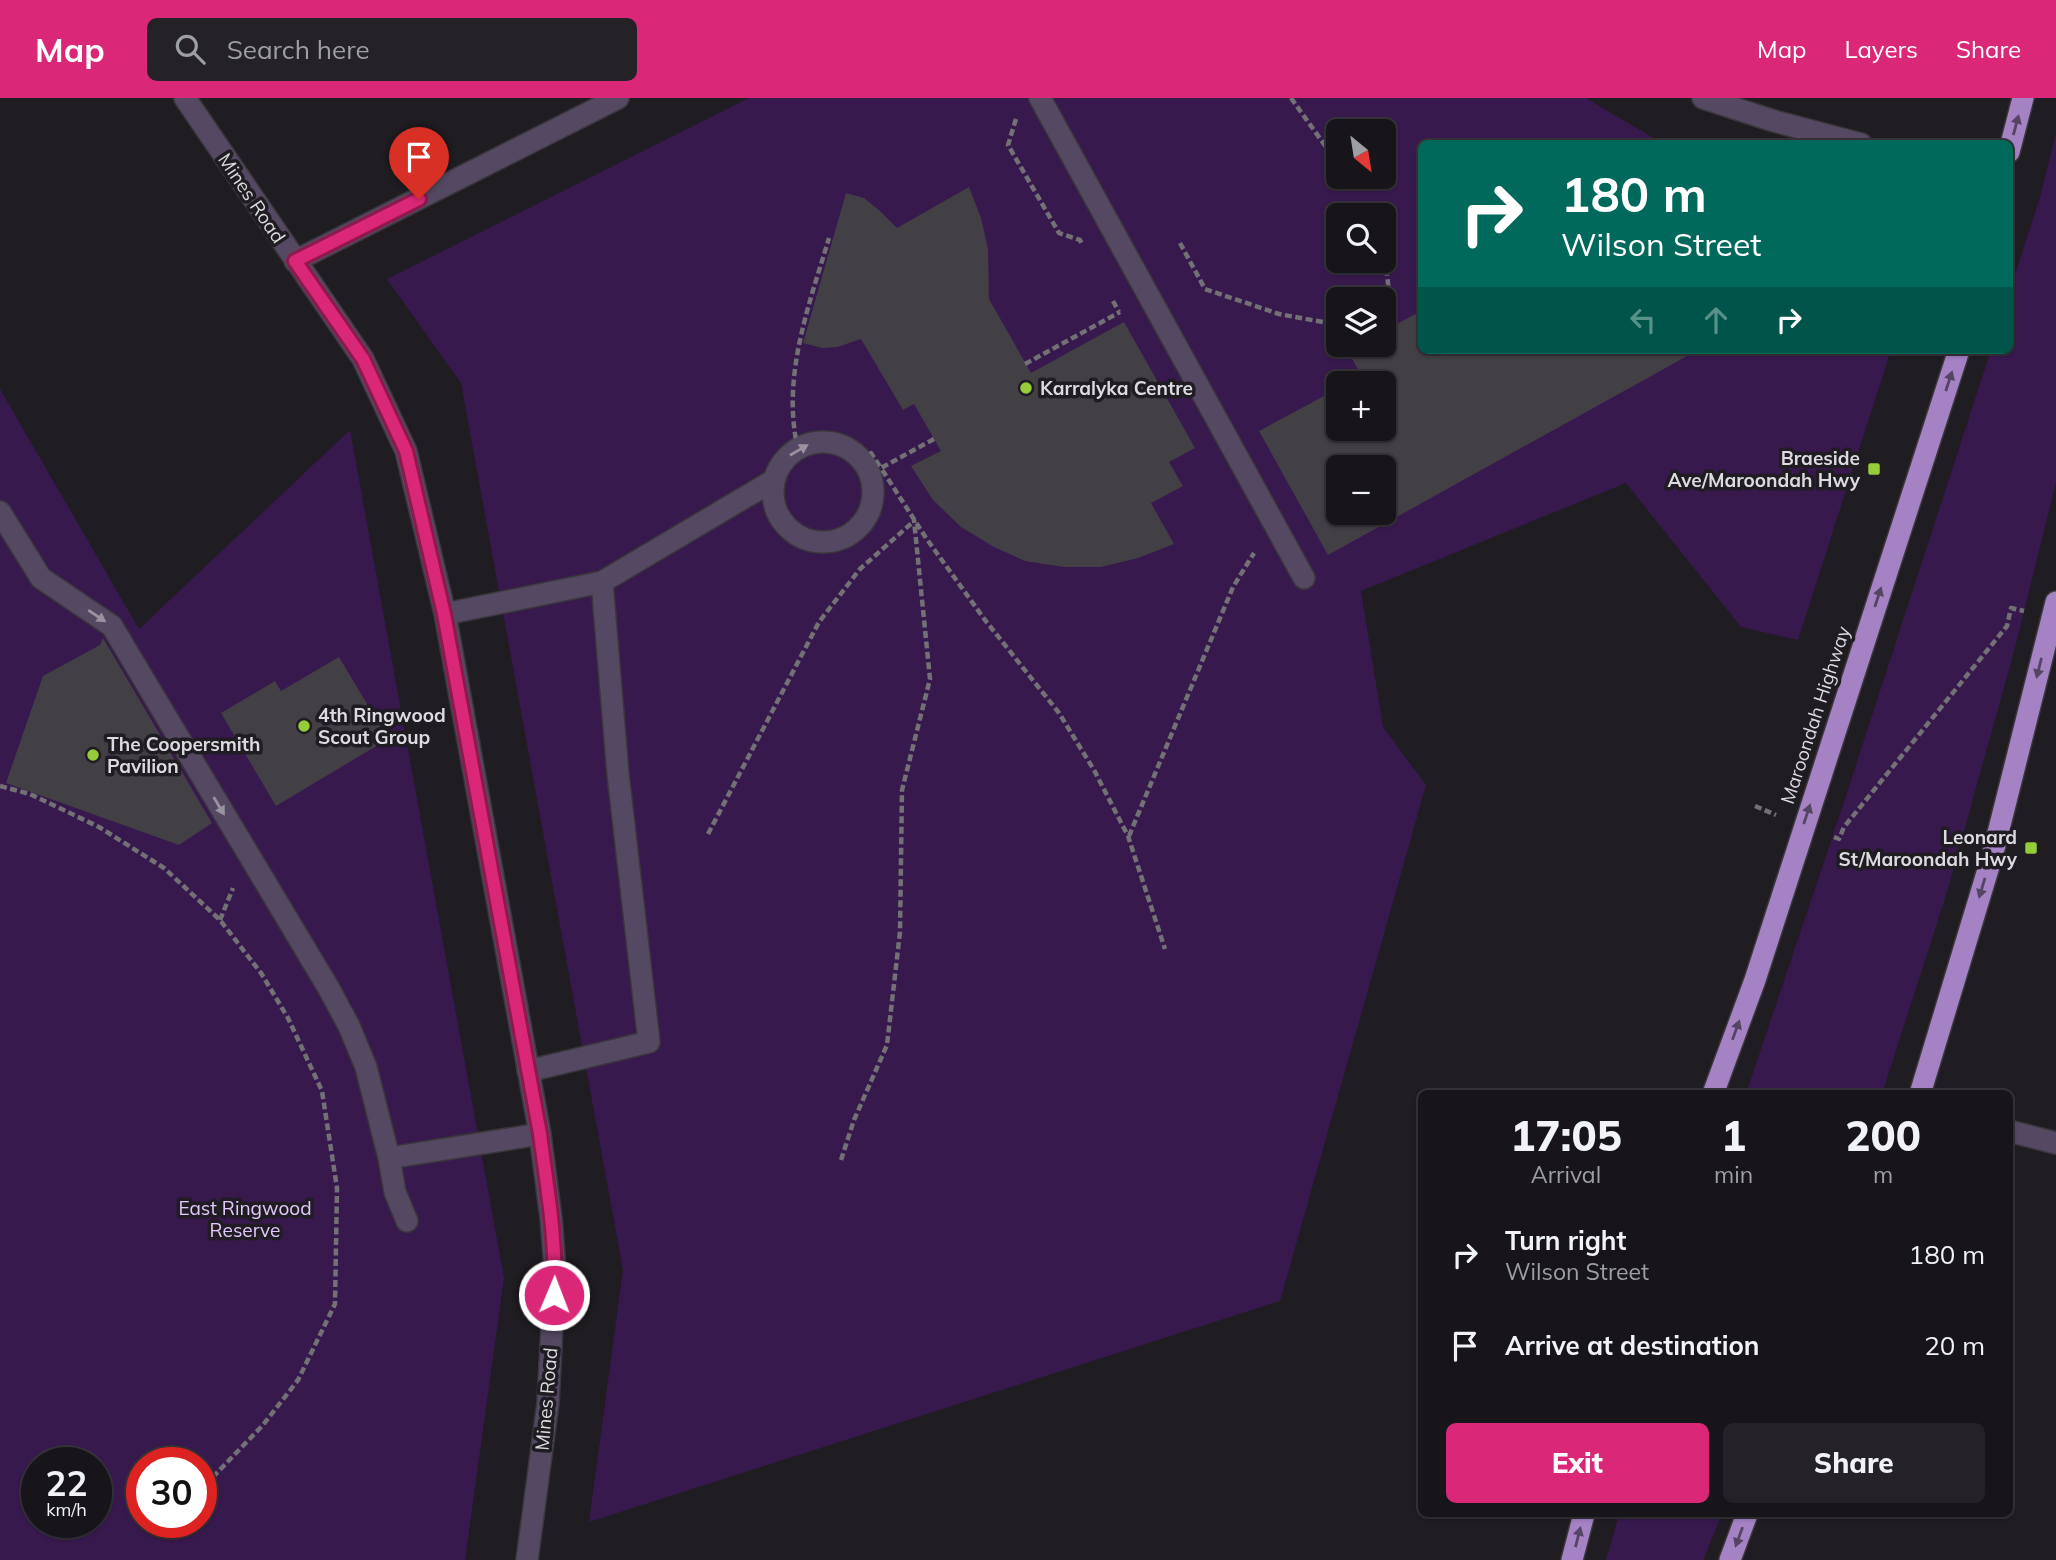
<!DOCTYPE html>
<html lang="en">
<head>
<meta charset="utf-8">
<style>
  :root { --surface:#17151a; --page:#242227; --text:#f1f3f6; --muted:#9e9fa2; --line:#363439; --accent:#db2777 }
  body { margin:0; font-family:Mulish,sans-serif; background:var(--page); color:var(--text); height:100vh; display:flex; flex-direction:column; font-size:26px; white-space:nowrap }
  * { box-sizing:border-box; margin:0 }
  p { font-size:23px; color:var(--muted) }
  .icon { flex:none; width:38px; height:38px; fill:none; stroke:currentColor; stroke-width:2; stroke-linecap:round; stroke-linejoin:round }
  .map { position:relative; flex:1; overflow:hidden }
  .panel { position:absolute; left:1418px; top:992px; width:595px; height:427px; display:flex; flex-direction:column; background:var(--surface); border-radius:10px; box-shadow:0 2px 5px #0004,0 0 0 2px var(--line) }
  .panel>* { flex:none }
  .guide { position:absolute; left:1418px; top:42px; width:595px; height:214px; border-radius:10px; box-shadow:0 2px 5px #0004,0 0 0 2px var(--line); background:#00695c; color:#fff; overflow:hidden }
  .needle { width:46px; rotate:150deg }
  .fabs { position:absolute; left:1326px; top:21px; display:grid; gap:14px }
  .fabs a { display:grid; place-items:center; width:70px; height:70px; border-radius:10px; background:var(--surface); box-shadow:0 2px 5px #0004,0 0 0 2px var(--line); font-size:35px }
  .speed { position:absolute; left:21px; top:1349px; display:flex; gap:14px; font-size:35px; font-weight:700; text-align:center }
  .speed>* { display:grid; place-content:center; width:91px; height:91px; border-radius:50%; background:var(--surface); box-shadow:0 2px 5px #0004,0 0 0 2px var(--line); line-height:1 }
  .speed small { font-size:18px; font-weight:400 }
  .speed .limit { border:10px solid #d22; background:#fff; color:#111 }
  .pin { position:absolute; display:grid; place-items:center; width:60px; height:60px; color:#fff; margin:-72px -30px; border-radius:50% 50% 50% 0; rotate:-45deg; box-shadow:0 0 7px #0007 }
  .pin .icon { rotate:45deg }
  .me { position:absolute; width:77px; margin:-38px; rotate:1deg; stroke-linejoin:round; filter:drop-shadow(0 0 5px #0008) }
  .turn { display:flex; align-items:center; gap:24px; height:147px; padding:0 28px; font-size:32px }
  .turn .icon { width:91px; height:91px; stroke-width:2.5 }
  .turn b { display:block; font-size:49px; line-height:60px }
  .lanes { display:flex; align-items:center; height:66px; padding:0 28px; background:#0003; justify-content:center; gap:35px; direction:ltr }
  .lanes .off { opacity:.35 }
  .eta { display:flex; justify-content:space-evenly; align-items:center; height:119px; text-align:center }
  .eta b { font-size:42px; font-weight:800; line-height:49px }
  .cta { display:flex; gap:14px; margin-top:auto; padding:14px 28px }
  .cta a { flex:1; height:80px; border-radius:10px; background:var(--accent); color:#fff; font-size:28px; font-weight:800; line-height:80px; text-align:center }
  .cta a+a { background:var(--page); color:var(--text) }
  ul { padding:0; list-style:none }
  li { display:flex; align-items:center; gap:21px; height:91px; padding:0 28px }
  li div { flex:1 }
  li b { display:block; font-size:26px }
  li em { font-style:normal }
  header { display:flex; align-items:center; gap:42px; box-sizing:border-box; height:98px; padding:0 35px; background:var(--accent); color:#fff }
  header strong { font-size:33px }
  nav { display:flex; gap:38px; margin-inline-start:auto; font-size:24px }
  .search { width:490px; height:63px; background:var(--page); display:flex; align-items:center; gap:18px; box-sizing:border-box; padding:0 24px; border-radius:10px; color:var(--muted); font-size:26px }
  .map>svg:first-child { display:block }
  .green { fill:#38194e; fill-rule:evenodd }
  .building { fill:#423f45; fill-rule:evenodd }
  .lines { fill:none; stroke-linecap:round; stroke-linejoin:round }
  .minor-casing { stroke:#3a373c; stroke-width:24 }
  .highway-casing { stroke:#3a373c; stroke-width:24 }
  .path { stroke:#737176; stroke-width:4.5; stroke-dasharray:7 3.5; stroke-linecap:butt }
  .minor { stroke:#554862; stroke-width:21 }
  .highway { stroke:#a582c4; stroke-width:21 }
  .oneway { fill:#554563 }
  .oneway2 { fill:#9992a0 }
  .route-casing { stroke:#8e194d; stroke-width:18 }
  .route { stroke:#db2777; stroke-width:12 }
  .poi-dot { fill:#96cc3a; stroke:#1f1c22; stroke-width:2.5 }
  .labels { text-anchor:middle; stroke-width:7; stroke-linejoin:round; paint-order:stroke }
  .street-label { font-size:19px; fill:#dddbdf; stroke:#1f1c22 }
  .poi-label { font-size:19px; font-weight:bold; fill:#dddbdf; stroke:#1f1c22; text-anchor:start }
  .park-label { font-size:19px; fill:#e3c7fd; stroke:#1f1c22 }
</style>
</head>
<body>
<header>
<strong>Map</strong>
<div class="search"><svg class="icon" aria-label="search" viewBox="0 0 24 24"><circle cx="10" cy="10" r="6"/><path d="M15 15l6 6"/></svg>Search here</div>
<nav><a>Map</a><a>Layers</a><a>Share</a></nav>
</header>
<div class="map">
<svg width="2056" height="1462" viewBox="0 0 2056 1462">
  <rect width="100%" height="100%" fill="#1f1c22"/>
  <path class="green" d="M749 0H1586L1662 45 1421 46V252H1891L1798 542 1741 529 1626 385 1361 493 1383 629 1426 687 1280 1203 589 1424 623 1172 461 285 387 181ZM1339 33H1384V79H1339ZM1339 117H1384V163H1339ZM1339 201H1384V247H1339ZM1339 285H1384V331H1339ZM1339 369H1384V415H1339Z
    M2056 35V384L2016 546 1947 794 1882 996H1746L1841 713 1991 252H2009V195L2040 99Z
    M0 291 139 531 350 332 504 1180 465 1462H0ZM37 1365H96V1424H37ZM142 1365H201V1424H142Z
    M1619 1416H1722L1703 1462H1606Z"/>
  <path class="building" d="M969 89 981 120 988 151 989 201 1031 275 1124 224 1195 350 1169 364 1183 388 1151 405 1174 446 1138 460 1101 469H1064L1025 463 994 449 961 429 933 402 911 368 941 353 914 306 903 312 861 241 837 249 822 250 803 245 846 95 864 100 880 113 897 130Z
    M1421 213V252H1698L1328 457 1259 333 1339 290V331H1384V285H1348L1362 278 1348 254 1360 247H1384V233ZM1339 369H1384V415H1339Z
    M103 540 212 725 179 747 6 685 43 578 100 547Z
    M339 559 388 641 276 708 221 615 275 583 281 593Z"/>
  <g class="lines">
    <defs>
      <path id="minor" d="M185 0 363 261 406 353 445 516 540 1036 551 1120 555 1170 548 1305 527 1462
        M1040 0 1304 480
        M1703 0 1774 23 1861 46
        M295 163 618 0
        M773 394a50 50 0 1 1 100 0a50 50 0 1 1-100 0Z
        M0 414 41 480 112 528 125 550 328 889 349 928 366 969 389 1060 540 1036
        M602 484 774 382
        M445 516 602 484 618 676 649 944 528 973
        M2009 1033 2056 1045
        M389 1060 395 1094 407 1123"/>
      <path id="highway" d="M2009 54 2023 0
        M1713 996 1755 882 1959 252
        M1920 996 1993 755 2056 504
        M1572 1462 1584 1416
        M1730 1462 1747 1416"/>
    </defs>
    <use href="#minor" class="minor-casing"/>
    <use href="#highway" class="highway-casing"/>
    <path class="path" d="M1291 0 1339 67
      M1016 21 1008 47 1059 135 1080 142 1082 146
      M1180 145 1205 191 1279 216 1339 227
      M1384 150 1393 229 1384 228
      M1113 203 1119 214
      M1025 266 1120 214
      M934 341 881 370 926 440 985 522 1059 615 1094 672 1128 738 1165 851
      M798 351C781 280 809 207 829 140
      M861 362 871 355 881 370
      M0 688 30 696 99 729 164 770 220 822 261 875 288 920 322 993 337 1090 335 1206 298 1282 263 1327 212 1380
      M1755 708 1776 717
      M708 736 819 524 860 471 914 423
      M1129 738 1233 489 1254 455
      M1834 739 1839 741 1844 729 2007 528 2011 510 2024 513
      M220 822 233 790
      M841 1062 854 1022 887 947 900 834 902 692 930 581 914 422"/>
    <use href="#minor" class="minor"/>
    <use href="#highway" class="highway"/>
  </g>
  <defs><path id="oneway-solid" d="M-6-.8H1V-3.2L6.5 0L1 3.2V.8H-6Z" transform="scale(1.75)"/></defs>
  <g class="oneway">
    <use href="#oneway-solid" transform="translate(2016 27) rotate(-75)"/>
    <use href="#oneway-solid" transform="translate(1949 283) rotate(-72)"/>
    <use href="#oneway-solid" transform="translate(1878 499) rotate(-72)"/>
    <use href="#oneway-solid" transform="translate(2039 570) rotate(104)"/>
    <use href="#oneway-solid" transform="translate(1807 716) rotate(-72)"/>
    <use href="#oneway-solid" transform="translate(1982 790) rotate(107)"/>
    <use href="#oneway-solid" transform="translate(1736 932) rotate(-70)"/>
    <use href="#oneway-solid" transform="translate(1578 1439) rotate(-76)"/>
    <use href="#oneway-solid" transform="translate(1739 1439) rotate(110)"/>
  </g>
  <g class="oneway2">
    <use href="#oneway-solid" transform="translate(799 352) rotate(-30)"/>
    <use href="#oneway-solid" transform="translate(97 518) rotate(34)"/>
    <use href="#oneway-solid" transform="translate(219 708) rotate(59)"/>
  </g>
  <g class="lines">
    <defs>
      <path id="route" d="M419 101 295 163 363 261 406 353 444 516 540 1036C547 1090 557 1143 554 1197"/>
    </defs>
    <use href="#route" class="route-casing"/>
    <use href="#route" class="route"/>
  </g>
  <g class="poi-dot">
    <circle cx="1026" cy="290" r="7"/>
    <rect x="1867" y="364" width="14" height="14" rx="3.5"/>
    <circle cx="304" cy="628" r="7"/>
    <circle cx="93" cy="657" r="7"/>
    <rect x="2024" y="743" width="14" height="14" rx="3.5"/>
  </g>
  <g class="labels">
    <g class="street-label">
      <text transform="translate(252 100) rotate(56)" y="7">Mines Road</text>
      <text transform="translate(1815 617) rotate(-72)" y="7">Maroondah Highway</text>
      <text transform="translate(546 1301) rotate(-85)" y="7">Mines Road</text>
    </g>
    <g class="poi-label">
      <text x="1040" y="297">Karralyka Centre</text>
      <text x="1860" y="367" text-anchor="end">Braeside<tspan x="1860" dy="22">Ave/Maroondah Hwy</tspan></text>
      <text x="318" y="624">4th Ringwood<tspan x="318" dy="22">Scout Group</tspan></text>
      <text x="107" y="653">The Coopersmith<tspan x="107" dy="22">Pavilion</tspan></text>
      <text x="2017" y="746" text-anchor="end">Leonard<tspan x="2017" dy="22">St/Maroondah Hwy</tspan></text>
    </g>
    <g class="park-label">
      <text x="245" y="1117">East Ringwood<tspan x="245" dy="22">Reserve</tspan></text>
    </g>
  </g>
</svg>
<div class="fabs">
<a><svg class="needle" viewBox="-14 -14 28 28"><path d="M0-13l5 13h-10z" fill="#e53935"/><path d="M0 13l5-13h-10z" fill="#9e9fa2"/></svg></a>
<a><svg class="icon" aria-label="search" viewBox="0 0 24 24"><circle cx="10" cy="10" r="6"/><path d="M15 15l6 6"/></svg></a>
<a><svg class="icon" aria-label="layers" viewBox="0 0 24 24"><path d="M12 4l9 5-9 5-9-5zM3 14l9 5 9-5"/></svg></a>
<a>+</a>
<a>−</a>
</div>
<div class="speed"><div>22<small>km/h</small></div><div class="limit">30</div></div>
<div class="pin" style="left:419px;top:101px;background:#d93025"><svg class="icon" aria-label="arrive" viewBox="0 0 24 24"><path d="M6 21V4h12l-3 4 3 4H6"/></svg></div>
<svg class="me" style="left:554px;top:1197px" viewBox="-20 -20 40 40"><circle r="17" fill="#db2777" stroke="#fff" stroke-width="3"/><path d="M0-11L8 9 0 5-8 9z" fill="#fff"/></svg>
<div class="guide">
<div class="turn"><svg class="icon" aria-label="right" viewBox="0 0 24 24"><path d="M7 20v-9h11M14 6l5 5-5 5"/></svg><div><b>180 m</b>Wilson Street</div></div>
<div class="lanes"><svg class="icon off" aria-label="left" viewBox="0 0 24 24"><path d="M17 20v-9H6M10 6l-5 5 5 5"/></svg><svg class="icon off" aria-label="ahead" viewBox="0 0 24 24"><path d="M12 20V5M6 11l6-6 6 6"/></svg><svg class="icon" aria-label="right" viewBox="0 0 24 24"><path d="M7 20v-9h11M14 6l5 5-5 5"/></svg></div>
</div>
<section class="panel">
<div class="eta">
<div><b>17:05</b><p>Arrival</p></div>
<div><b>1</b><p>min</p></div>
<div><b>200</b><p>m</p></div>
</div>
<ul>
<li><svg class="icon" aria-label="right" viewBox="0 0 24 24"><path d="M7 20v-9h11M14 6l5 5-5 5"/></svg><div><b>Turn right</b><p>Wilson Street</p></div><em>180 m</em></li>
<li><svg class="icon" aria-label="arrive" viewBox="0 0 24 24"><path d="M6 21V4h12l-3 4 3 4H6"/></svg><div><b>Arrive at destination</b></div><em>20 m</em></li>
</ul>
<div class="cta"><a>Exit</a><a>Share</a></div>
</section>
</div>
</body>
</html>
